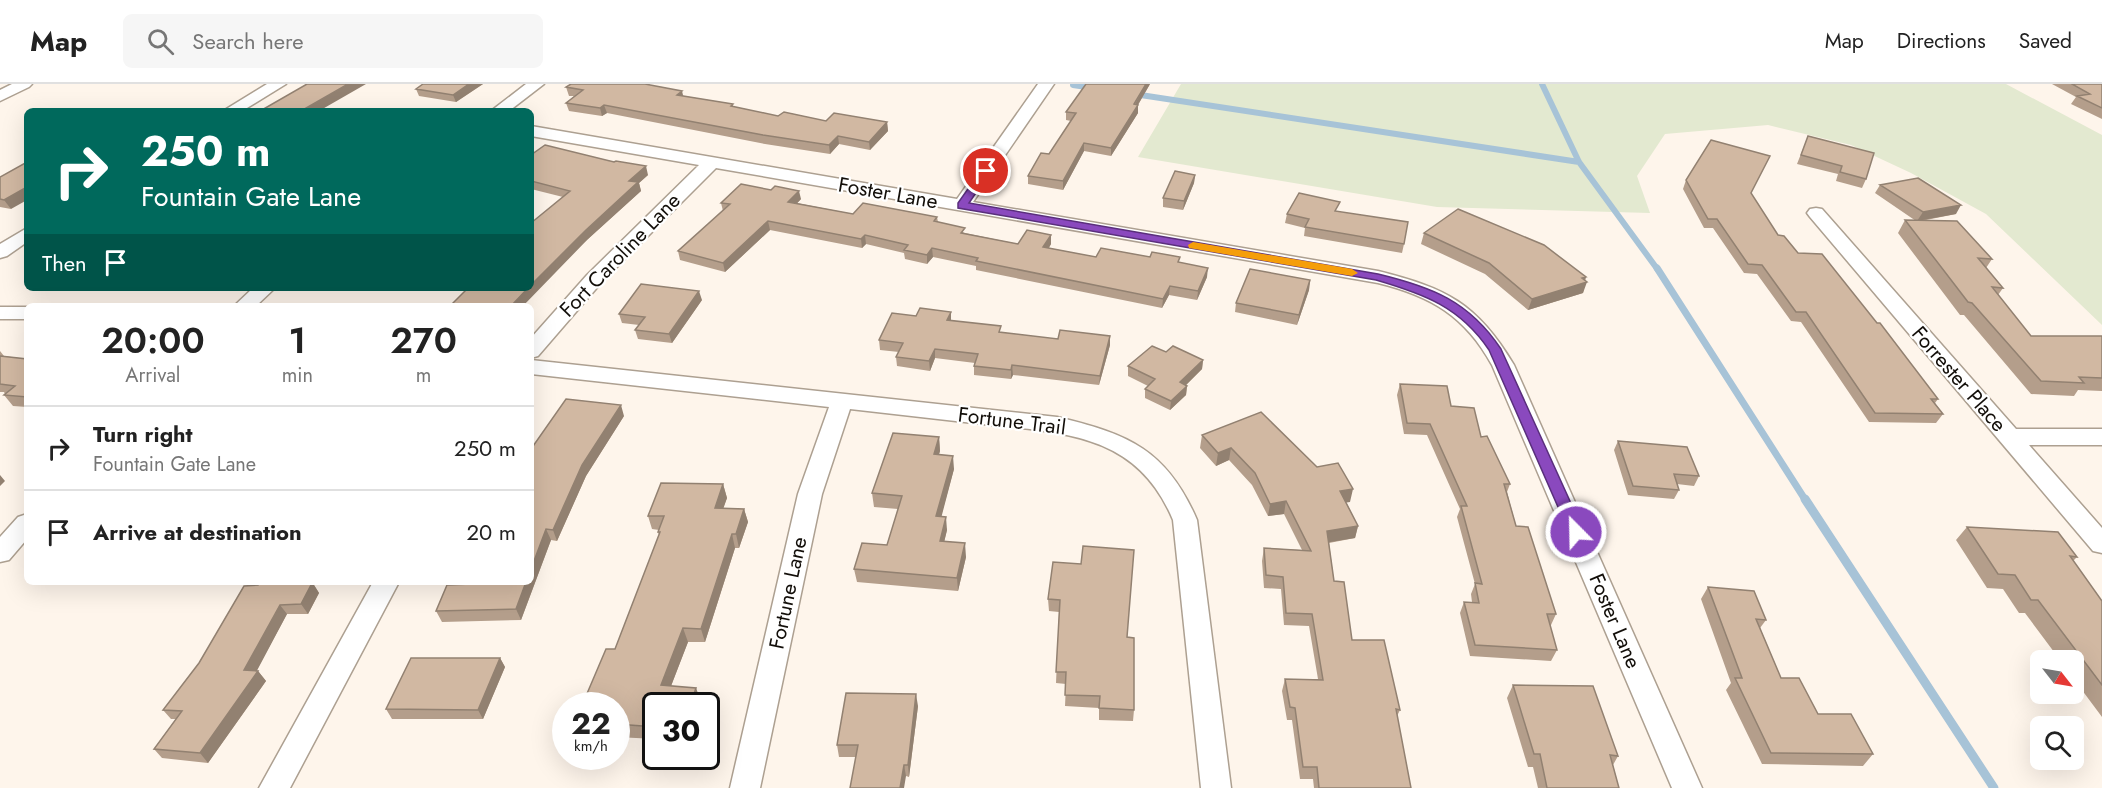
<!DOCTYPE html>
<html lang="en">
<head>
<meta charset="utf-8">
<style>
  :root { --surface:#fff; --page:#f6f6f6; --text:#222; --muted:#767676; --line:#e0e0e0 }
  body { margin:0; font-family:Jost,sans-serif; background:var(--page); color:var(--text); height:100vh; display:flex; flex-direction:column; font-size:22px; white-space:nowrap }
  * { box-sizing:border-box; margin:0 }
  p { font-size:20px; color:var(--muted) }
  .icon { flex:none; width:33px; height:33px; fill:none; stroke:currentColor; stroke-width:2; stroke-linecap:round; stroke-linejoin:round }
  .map { position:relative; flex:1; overflow:hidden }
  .sheet { position:absolute; left:24px; top:219px; width:510px; height:282px; display:flex; flex-direction:column; background:var(--surface); border-radius:9px; box-shadow:0 6px 24px #0002 }
  .sheet>* { flex:none }
  .guide { position:absolute; left:24px; top:24px; width:510px; height:183px; border-radius:9px; box-shadow:0 6px 24px #0002; background:#00695c; color:#fff; overflow:hidden }
  .needle { width:39px; rotate:121deg }
  .buttons { position:absolute; left:2030px; top:566px; display:grid; gap:12px }
  .buttons a { display:grid; place-items:center; width:54px; height:54px; border-radius:9px; background:var(--surface); box-shadow:0 6px 24px #0002; font-size:30px }
  .speed { position:absolute; left:552px; top:608px; display:flex; gap:12px; font-size:30px; font-weight:700; text-align:center }
  .speed>* { display:grid; place-content:center; width:78px; height:78px; border-radius:50%; background:var(--surface); box-shadow:0 6px 24px #0002; line-height:1 }
  .speed small { font-size:15px; font-weight:400 }
  .speed .limit { border:3px solid #111; border-radius:9px; background:#fff; color:#111 }
  .pin { position:absolute; display:grid; place-items:center; width:51px; height:51px; color:#fff; margin:-26px; border:3px solid #fff; border-radius:50%; box-shadow:0 2px 6px #0007 }
  .me { position:absolute; width:66px; margin:-33px; rotate:337deg; stroke-linejoin:round; filter:drop-shadow(0 0 4px #0008) }
  .turn { display:flex; align-items:center; gap:21px; height:126px; padding:0 18px; font-size:27px }
  .turn .icon { width:78px; height:78px; stroke-width:2.5 }
  .turn b { display:block; font-size:42px; line-height:51px }
  .then { display:flex; align-items:center; height:57px; padding:0 18px; background:#0003; gap:12px; font-size:22px }
  .eta { display:flex; justify-content:space-evenly; align-items:center; height:102px; text-align:center }
  .eta b { font-size:36px; font-weight:600; line-height:42px }
  ul { padding:0; list-style:none }
  li { display:flex; align-items:center; gap:18px; height:84px; padding:0 18px; border-top:2px solid var(--line) }
  li div { flex:1 }
  li b { display:block; font-size:22px }
  li em { font-style:normal }
  header { display:flex; align-items:center; gap:36px; box-sizing:border-box; height:84px; padding:0 30px; background:var(--surface); border-bottom:2px solid var(--line) }
  header strong { font-size:28px }
  nav { display:flex; gap:33px; margin-inline-start:auto; font-size:21px }
  .search { width:420px; height:54px; background:var(--page); display:flex; align-items:center; gap:15px; box-sizing:border-box; padding:0 21px; border-radius:9px; color:var(--muted); font-size:22px }
  .map>svg:first-child { display:block }
  .green { fill:#e3e9d0 }
  .lines { fill:none; stroke-linecap:round; stroke-linejoin:round }
  .stream-far2 { stroke:#a7c3d7; stroke-width:6 }
  .stream-far1 { stroke:#a7c3d7; stroke-width:7 }
  .stream { stroke:#a7c3d7; stroke-width:9 }
  .street-casing { stroke:#ada091; stroke-width:3 }
  .street { fill:#fff; fill-rule:evenodd }
  .wall { fill:#b49e8b }
  .shaded-wall { fill:#928171 }
  .building { fill:#d1b8a2; stroke:#928171; stroke-width:1.5 }
  .route { fill:#8a49be; stroke:#5a2f7c; stroke-width:1.5 }
  .slow { fill:#f59e0b }
  .labels { text-anchor:middle; stroke-width:4.5; stroke-linejoin:round; paint-order:stroke }
  .street-label { font-size:21px; fill:#120e09; stroke:#fff }
</style>
</head>
<body>
<header>
<strong>Map</strong>
<div class="search"><svg class="icon" aria-label="search" viewBox="0 0 24 24"><circle cx="10" cy="10" r="6"/><path d="M15 15l6 6"/></svg>Search here</div>
<nav><a>Map</a><a>Directions</a><a>Saved</a></nav>
</header>
<div class="map">
<svg width="2102" height="704" viewBox="0 0 2102 704">
  <rect width="100%" height="100%" fill="#fef5eb"/>
  <path class="green" d="M1181 0H2006L2102 51V241L1986 130 1911 89 1851 61 1768 41 1665 50 1637 92 1650 129 1437 123 1138 73Z"/>
  <g class="lines">
    <path class="stream-far2" d="M1542 0 1579 78 1658 186
      M1073 1 1093 4
      M1134 10 1579 78"/>
    <path class="stream-far1" d="M1657 184 1806 417"/>
    <path class="stream" d="M1805 415 1994 704"/>
    <defs>
      <path id="street" d="M12 0H32L29 3 0 17V6Z
        M267 0H286L242 27H223Z
        M526 0H544L509 27H491Z
        M1038 0H1054L973 118 1378 187C1446 204 1477 219 1514 281L1702 704H1672L1492 281C1465 232 1431 212 1378 199L716 84 601 199 538 272 531 274V254L587 191 699 81 531 52V42L957 115Z
        M1816 124 1822 125 2016 345H2102V361H2029L2102 444V469L2093 467 1810 133 1807 129 1810 125Z
        M27 144V158L7 172 0 174V160Z
        M253 204H275L256 222H234Z
        M0 223H27V235H0Z
        M531 276 1057 333C1129 350 1167 366 1197 436L1231 704H1201L1173 436C1137 349 1063 349 982 340 938 335 894 330 850 325L822 410 760 704H730L798 410 829 323 531 290Z
        M27 430V455L9 476 0 478V453L18 433Z
        M373 498H399L290 704H259Z"/>
    </defs>
    <use href="#street" class="street-casing"/>
    <use href="#street" class="street"/>
  </g>
  <path class="wall" d="M423 0H483L456 18 419 12 416 5Z
    M1150 0 1138 21V29L1111 72 1084 67 1063 106 1028 100V92L1049 70 1071 37 1066 36V28Z
    M2052 0H2102V35L2071 20 2076 13Z
    M566 3 684 12 733 20V23L778 32 826 37 887 38 888 47 870 66 839 60 830 70 765 60 607 29 602 32 569 27 566 19 574 12H569Z
    M1808 52 1866 95 1862 104 1836 97 1838 90 1797 80Z
    M531 71 648 91 639 99 641 107 588 155 531 204 563 113 531 105Z
    M1195 91 1194 99 1183 126 1163 123V114Z
    M0 93 11 125 0 123Z
    M1686 96 1751 110 1778 151 1798 169 1938 315 1935 319 1943 330 1936 339 1869 338 1801 238 1791 237 1757 190 1744 189 1713 144H1704L1683 105Z
    M1880 101 1956 130 1921 137 1992 175 1986 184 2003 204 1998 211 2031 252H2102V307L2078 306 2074 312 2031 310 1964 231H1960L1898 149 1905 136 1916 137 1875 109Z
    M771 106 801 115 797 119 853 130 937 133 938 138 965 149 1018 160H1051L1049 164 1096 173H1150L1180 178 1207 193 1197 216 1169 211 1162 224 976 186V182L933 173 927 180 905 175 904 169 866 160 862 164 770 146 725 188 680 176 678 167 723 127 721 119Z
    M1338 127 1404 160 1402 169 1304 152 1305 144 1285 139 1287 130Z
    M1424 149 1586 193 1583 209 1528 226 1485 190 1421 160Z
    M1310 196 1309 206 1297 241 1235 228 1236 219Z
    M187 204H209L205 207Z
    M702 216 672 259 638 255 635 246 639 241 622 239 619 230Z
    M916 232 951 236 1002 249 1058 255 1110 252V261L1099 301 1013 291 1011 295 974 291V282L975 279 935 274 930 287 897 282 896 273 899 268 880 266 879 256Z
    M0 267 4 272 27 275V323L13 322 4 311 5 310 4 308H0Z
    M1166 268 1203 276 1202 285 1186 301 1187 302 1186 311 1170 326 1145 314V305L1148 302 1128 292V282Z
    M1400 300 1451 322 1481 353 1510 400 1507 408 1516 442 1556 530 1551 541H1550L1557 566 1551 577 1470 572 1460 529 1464 518H1472L1471 510 1475 500 1457 433 1460 425 1427 351 1404 350 1397 311Z
    M624 332 586 392 557 457 551 456 521 536 442 538 436 527 471 500 531 365Z
    M1202 351 1350 418H1346L1358 442 1355 454 1329 459 1334 497 1352 556 1400 626 1397 632 1411 704H1314L1313 695H1300L1292 636H1287L1282 607 1285 595H1318L1309 542 1284 541 1281 505 1264 504 1262 477 1264 464 1302 466 1284 430 1268 432 1252 401 1229 376 1216 382 1200 364Z
    M939 353 940 367 939 370 954 385 941 432 947 446 944 458 966 473 958 507 857 498 854 485 887 461 898 425 874 423 872 409Z
    M1618 357 1699 392 1694 402 1677 400 1679 406 1674 415 1628 411 1614 366Z
    M723 400 727 414 723 424 744 425 748 438 739 464H735L705 558H688L671 602 701 617 700 621H656V655L616 653V621H584L583 619 615 565 659 451 658 448 659 446 652 445 648 432Z
    M1967 443 2077 473 2073 477 2102 517V633L2073 594V576H2060L2025 529H2019L2003 505 1987 504 1956 456Z
    M1053 478 1127 553 1134 626 1133 637 1099 636V624L1065 622 1066 600 1056 599 1059 528 1049 527 1048 515Z
    M314 501 319 509 308 530H287L256 587H258L266 597 208 679 162 674 154 665 176 635H171L163 626 199 579 244 502Z
    M1708 503 1766 536 1760 544 1781 594 1818 630 1873 670 1863 682 1762 680 1726 606 1731 599 1701 515Z
    M500 574 505 583 483 635H392L386 625Z
    M1513 601 1618 672 1613 681 1619 704H1538L1533 683H1528L1507 614Z
    M918 622 909 693 906 692 856 673H839L837 661Z"/>
  <path class="shaded-wall" d="M348 0H366L319 27H301Z
    M469 0H483L456 18 453 11Z
    M1146 0H1150L1136 24 1138 21V29L1111 72V64Z
    M682 7 684 15 677 11Z
    M604 21 607 29 602 32 600 24Z
    M887 38 888 47 870 66 869 58Z
    M838 52 839 60 830 70 829 61Z
    M1084 59V67L1063 106V97Z
    M646 82 648 91 639 99 641 107 588 155 523 222H511L528 204H531V201L629 97Z
    M1195 91 1194 99 1183 126 1184 117Z
    M27 103V116L11 125 4 116Z
    M799 107 801 115 790 127 788 118Z
    M1961 121 1956 130 1917 137 1923 128Z
    M768 137 770 146 725 188 723 179Z
    M865 151 866 160 862 164 861 155Z
    M1051 151V160L1043 172V163Z
    M932 164 933 173 927 180V171Z
    M1208 184 1207 193 1197 216 1198 207Z
    M1586 193 1583 199 1587 198 1583 209 1528 226 1532 215Z
    M1310 196 1309 206 1297 241 1299 231Z
    M1170 202 1169 211 1162 224 1163 215Z
    M699 207 702 216 672 259 669 250Z
    M951 228V237L947 236Z
    M1110 252V261L1099 301 1100 292Z
    M935 265V274L930 287 929 277Z
    M1203 276 1202 285 1179 308 1180 298Z
    M1012 281 1013 291 1011 295V286Z
    M1187 302 1186 311 1170 326 1171 317Z
    M621 321 624 332 586 392 557 457 553 446 582 381Z
    M939 353 940 367 935 383 934 370Z
    M1231 364 1229 376 1216 382 1218 369Z
    M953 372 954 385 938 446 936 432Z
    M0 391 5 397 0 402Z
    M723 400 727 414 719 437 715 424Z
    M1353 405 1350 418 1337 420 1340 407Z
    M1286 417 1284 430 1268 432 1270 420Z
    M744 425 748 438 739 464 736 450Z
    M946 433 947 446 941 471 940 457Z
    M1358 442 1355 454 1324 459 1327 447Z
    M546 445 551 456 521 536 516 525 526 498H531V485Z
    M732 450 735 464 705 558 701 545Z
    M965 459 966 473 958 507 957 494Z
    M303 498H316L314 501 319 509 308 530 301 520 302 499Z
    M280 521 287 530 252 596 244 586Z
    M683 544 688 558 666 615 661 601Z
    M500 574 505 583 483 635 478 626Z
    M258 587 266 597 208 679 200 669Z
    M696 604 701 617 700 621H690Z
    M916 610 918 622 909 693 908 681Z
    M904 681 906 692 904 704H900Z"/>
  <path class="building" d="M307 0H348L301 27H260Z
    M423 0H469L453 11 416 5Z
    M571 0H645L682 7 677 11 733 20 731 22 778 32 784 28 826 37 834 29 887 38 869 58 838 52 829 61 763 51 604 21 600 24 566 19 583 6 566 3Z
    M1086 0H1146L1134 20 1138 21 1111 64 1084 59 1063 97 1028 92 1041 69 1049 70 1076 29 1066 28Z
    M2072 0H2102V24L2077 12 2090 10Z
    M1808 52 1874 69 1866 95 1840 88 1842 82 1801 71Z
    M1711 56 1770 72 1751 109 1778 151 1784 152 1798 169 1822 170 1877 239H1880L1938 315H1931L1943 330 1875 329 1806 228H1796L1762 181 1748 180 1717 135H1708L1686 96Z
    M545 61 614 78 616 77 646 82 629 97 638 98 586 146 531 201V139L570 107 531 97V71Z
    M27 78V103L4 116 0 115V93Z
    M1175 87 1195 91 1184 117 1163 114Z
    M1918 94 1961 121 1923 128 1880 101Z
    M741 100 771 106 775 102 799 107 788 118 853 130 863 119 937 133 934 137 965 144 961 149 1018 160 1027 146 1051 151 1043 163 1096 173 1101 164 1150 173 1152 168 1180 173 1178 178 1208 184 1198 207 1170 202 1163 215 976 177 978 174 932 164 927 171 904 166 908 161 865 151 861 155 768 137 723 179 678 167 730 120 721 119Z
    M1299 109 1340 118 1335 127 1408 138 1404 160 1305 143 1309 135 1287 130Z
    M1458 125 1544 161 1586 193 1582 194 1587 198 1532 215 1489 179 1424 149Z
    M1905 136 1957 137 1992 175 1978 174 2003 204 1992 203 2031 252H2102V294L2079 293 2084 299 2041 297 1972 219 1968 218Z
    M1250 185 1310 196 1299 231 1236 219Z
    M641 200 699 207 669 250 635 246 645 233 619 230Z
    M468 204H528L511 222H450Z
    M920 224 951 228 947 236 1001 242 999 248 1058 255 1060 246 1110 252 1100 292 1012 281 1011 286 974 282 978 270 935 265 929 277 896 273 903 259 879 256 892 229 916 232Z
    M1152 262 1166 268 1173 262 1203 276 1180 298 1187 302 1171 317 1145 305 1155 295 1128 282Z
    M0 272 27 275V313L4 311 15 302 0 300Z
    M1400 300 1447 302 1451 322 1474 324 1481 353 1487 352 1510 400H1504L1516 442 1528 443 1556 530H1547L1557 566 1475 561 1464 518 1479 519 1475 499 1482 500 1461 422H1467L1430 340 1407 339Z
    M566 315 621 321 582 381 553 446 546 445 531 485V365Z
    M1261 328 1317 383 1338 379 1353 405 1340 407 1358 442 1327 447 1334 497 1344 498 1352 556H1384L1400 626 1396 625 1411 704H1319L1317 683H1303L1295 624 1290 623 1285 595 1323 596 1312 530 1286 529 1283 493 1266 491 1264 464 1311 467 1286 417 1270 420 1255 389 1231 364 1218 369 1202 351Z
    M893 349 939 353 934 370 953 372 936 432 946 433 940 457 965 459 957 494 854 485 862 459 887 461 902 412 872 409Z
    M1618 357 1687 363 1699 392 1674 390 1679 406 1633 402Z
    M661 399 723 400 715 424 744 425 736 450H732L701 545 683 544 661 601 696 604 690 621H656V643L616 640V621H601L602 620 583 619 606 565H615L660 448H658L664 432H648Z
    M1967 443 2058 448 2077 473 2070 472 2102 517V601L2038 516H2031L2015 491 1998 490Z
    M1083 462 1134 466 1127 553 1134 554V626L1099 624 1100 612 1065 611 1066 588H1056L1060 516 1048 515 1053 478 1081 480Z
    M261 498H303L302 499H312L301 520 280 521 244 586 258 587 200 669 154 665 182 627 163 626 199 579 244 502 258 501Z
    M472 498H526L516 525 436 527 447 501 471 500Z
    M1708 503 1754 507 1766 536 1756 535 1781 594H1799L1818 630H1851L1873 670 1771 669 1735 594H1742Z
    M411 574H500L478 626 386 625Z
    M1513 601 1593 602 1618 672 1610 671 1619 704H1547L1540 670H1534Z
    M846 609 916 610 908 681H904L900 704H850L858 661H837Z"/>
  <path class="route" d="M986 84 991 87 969 119 1378 190C1432 203 1469 217 1501 265L1584 448 1581 451H1571L1569 448 1489 266C1460 223 1424 210 1376 196L958 124V119L982 85Z"/>
  <path class="slow" d="M1193 158 1352 185 1358 189 1352 192 1189 164 1188 161Z"/>
  <g class="labels">
    <g class="street-label">
      <text transform="translate(888 109) rotate(10)" y="7">Foster Lane</text>
      <text transform="translate(620 171) rotate(-46)" y="7">Fort Caroline Lane</text>
      <text transform="translate(1959 295) rotate(49)" y="7">Forrester Place</text>
      <text transform="translate(1012 337) rotate(7)" y="7">Fortune Trail</text>
      <text transform="translate(788 509) rotate(-78)" y="7">Fortune Lane</text>
      <text transform="translate(1615 537) rotate(67)" y="7">Foster Lane</text>
    </g>
  </g>
</svg>
<div class="buttons">
<a><svg class="needle" viewBox="-14 -14 28 28"><path d="M0-13l5 13h-10z" fill="#e53935"/><path d="M0 13l5-13h-10z" fill="#767676"/></svg></a>
<a><svg class="icon" aria-label="search" viewBox="0 0 24 24"><circle cx="10" cy="10" r="6"/><path d="M15 15l6 6"/></svg></a>
</div>
<div class="speed"><div>22<small>km/h</small></div><div class="limit">30</div></div>
<div class="pin" style="left:986px;top:87px;background:#d93025"><svg class="icon" aria-label="arrive" viewBox="0 0 24 24"><path d="M6 21V4h12l-3 4 3 4H6"/></svg></div>
<svg class="me" style="left:1576px;top:448px" viewBox="-20 -20 40 40"><circle r="17" fill="#8a49be" stroke="#fff" stroke-width="3"/><path d="M0-11L8 9 0 5-8 9z" fill="#fff"/></svg>
<div class="guide">
<div class="turn"><svg class="icon" aria-label="right" viewBox="0 0 24 24"><path d="M7 20v-9h11M14 6l5 5-5 5"/></svg><div><b>250 m</b>Fountain Gate Lane</div></div>
<div class="then">Then<svg class="icon" aria-label="arrive" viewBox="0 0 24 24"><path d="M6 21V4h12l-3 4 3 4H6"/></svg></div>
</div>
<section class="sheet">
<div class="eta">
<div><b>20:00</b><p>Arrival</p></div>
<div><b>1</b><p>min</p></div>
<div><b>270</b><p>m</p></div>
</div>
<ul>
<li><svg class="icon" aria-label="right" viewBox="0 0 24 24"><path d="M7 20v-9h11M14 6l5 5-5 5"/></svg><div><b>Turn right</b><p>Fountain Gate Lane</p></div><em>250 m</em></li>
<li><svg class="icon" aria-label="arrive" viewBox="0 0 24 24"><path d="M6 21V4h12l-3 4 3 4H6"/></svg><div><b>Arrive at destination</b></div><em>20 m</em></li>
</ul>
</section>
</div>
</body>
</html>
